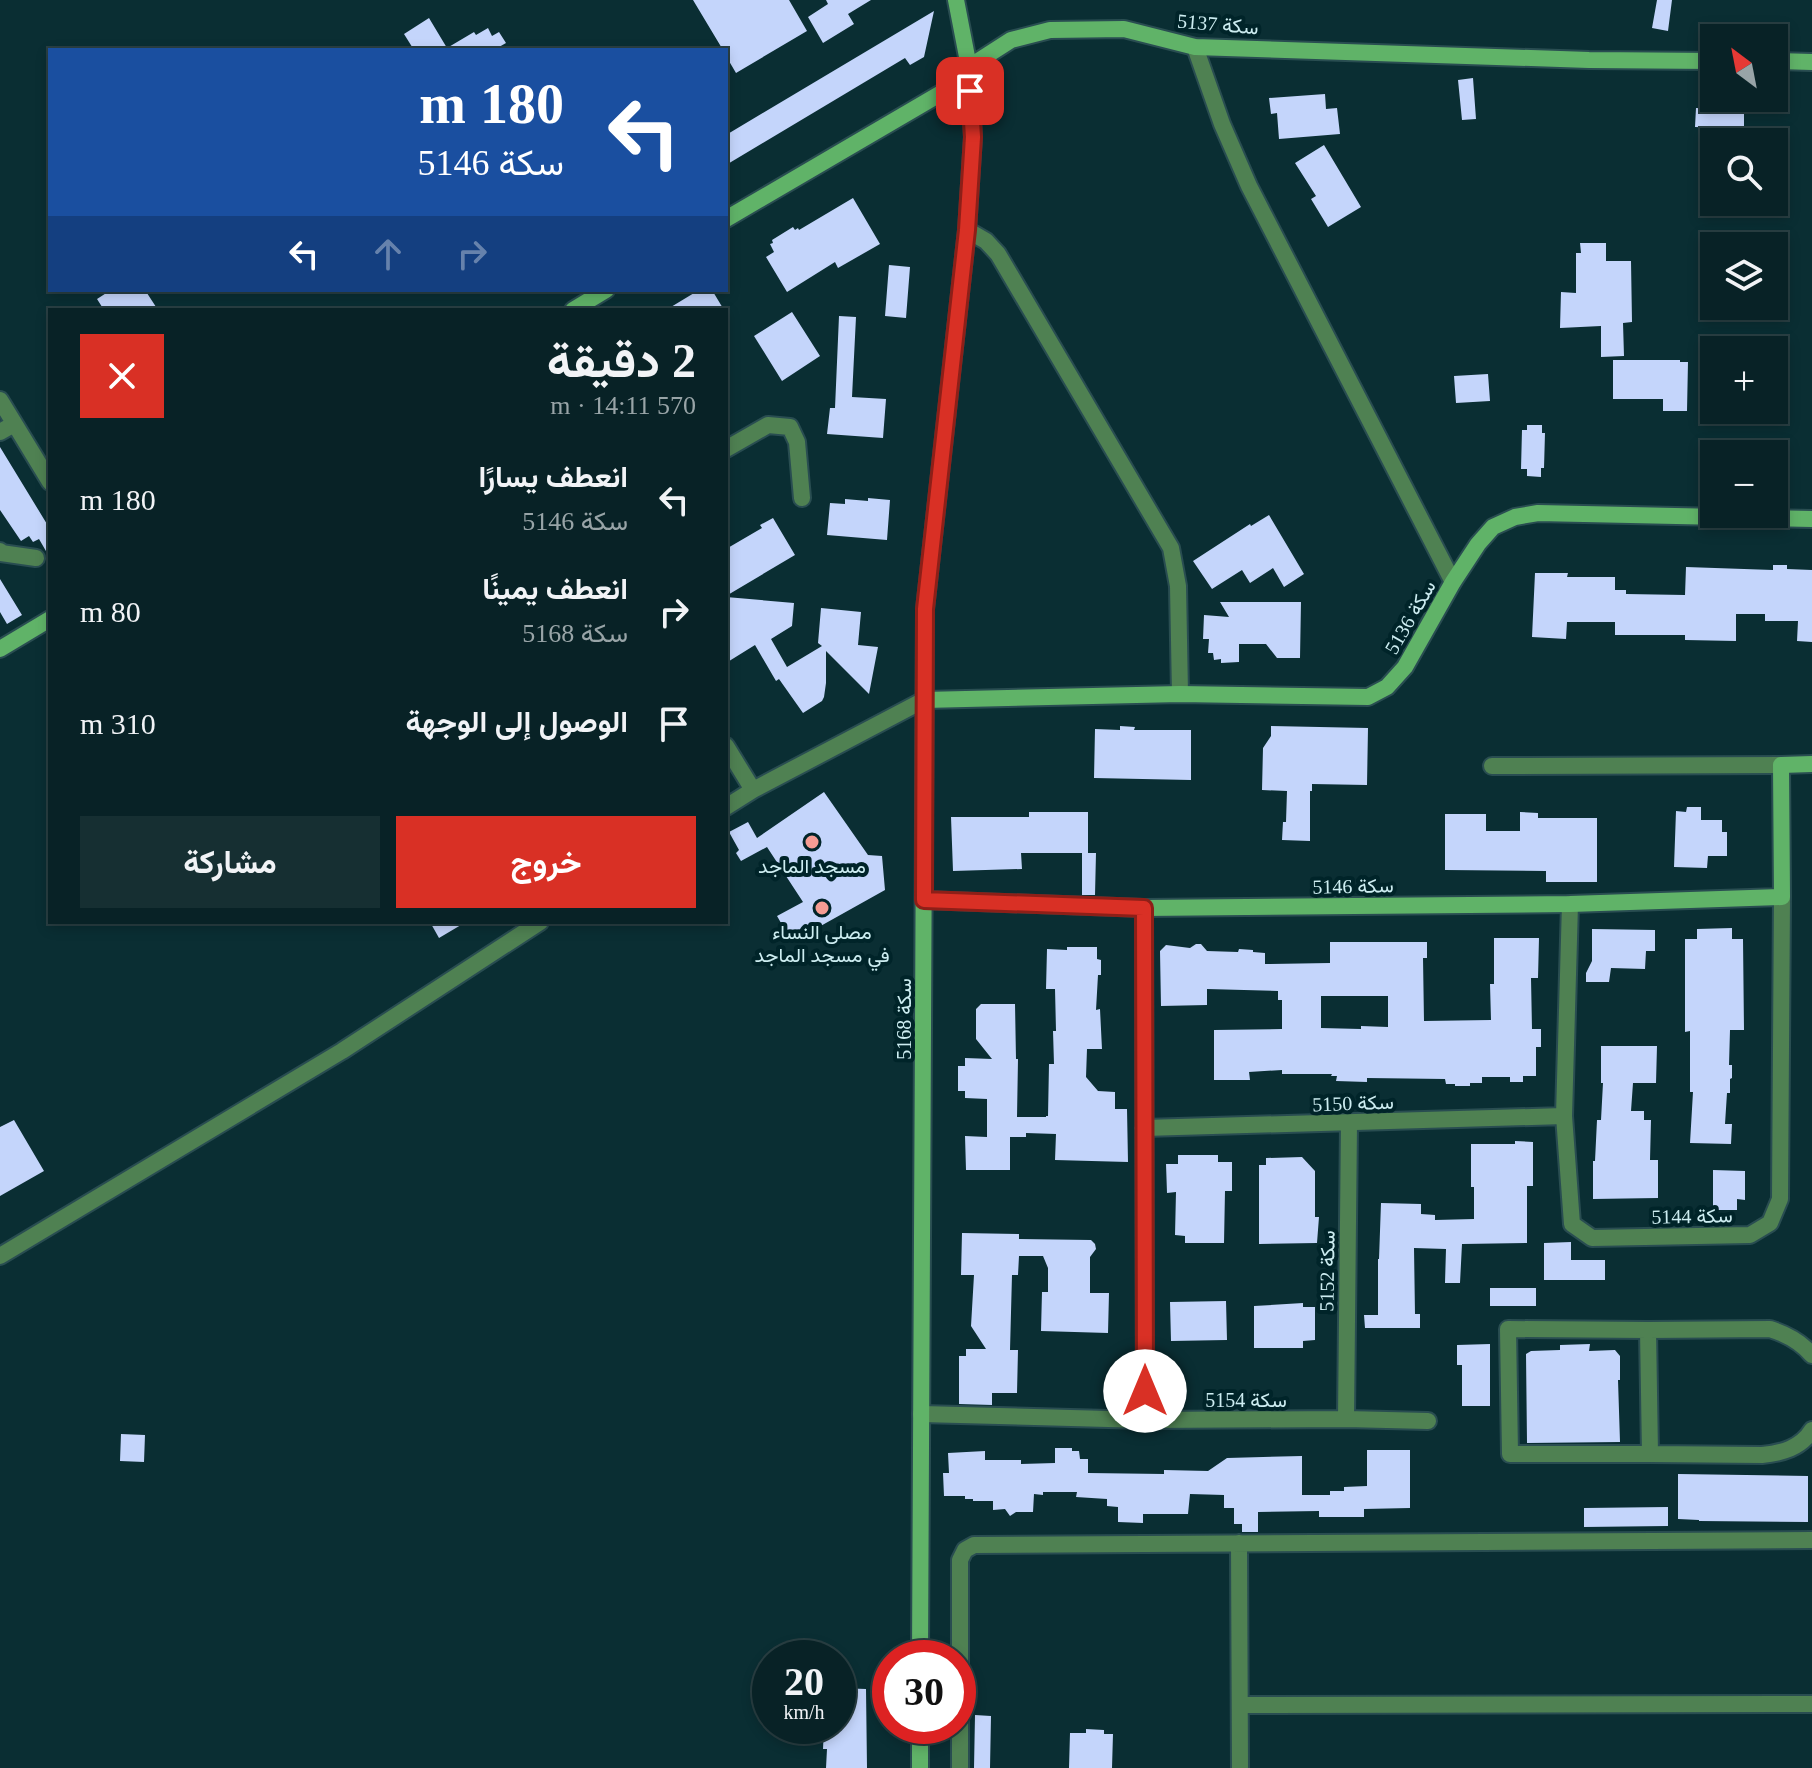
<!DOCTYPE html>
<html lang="ar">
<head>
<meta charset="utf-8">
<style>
  :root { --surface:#082226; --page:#162f32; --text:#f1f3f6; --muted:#98a4a7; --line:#293f43; --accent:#d93025 }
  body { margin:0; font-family:"Times New Roman",Vazirmatn,serif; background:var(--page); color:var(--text); direction:rtl; height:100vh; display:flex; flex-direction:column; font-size:30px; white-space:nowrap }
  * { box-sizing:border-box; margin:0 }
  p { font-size:26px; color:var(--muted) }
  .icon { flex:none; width:44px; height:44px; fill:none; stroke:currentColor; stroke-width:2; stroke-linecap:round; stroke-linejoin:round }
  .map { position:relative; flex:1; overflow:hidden; direction:ltr }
  .panel { position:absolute; left:48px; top:308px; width:680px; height:616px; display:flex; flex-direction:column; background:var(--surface); border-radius:0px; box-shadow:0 4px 12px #0003,0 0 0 2px var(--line); direction:rtl }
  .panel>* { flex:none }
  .top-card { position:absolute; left:48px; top:48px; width:680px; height:244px; border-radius:0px; box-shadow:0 4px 12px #0003,0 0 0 2px var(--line); direction:rtl; background:#1a4fa0; color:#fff; overflow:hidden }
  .needle { width:52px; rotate:328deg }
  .fabs { position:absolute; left:1700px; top:24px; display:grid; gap:16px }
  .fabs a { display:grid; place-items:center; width:88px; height:88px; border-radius:0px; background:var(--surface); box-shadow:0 4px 12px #0003,0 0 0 2px var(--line); font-size:40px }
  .speed { position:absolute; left:752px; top:1640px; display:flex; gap:16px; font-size:40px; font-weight:700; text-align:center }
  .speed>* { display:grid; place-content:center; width:104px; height:104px; border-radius:50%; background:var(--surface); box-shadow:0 4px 12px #0003,0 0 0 2px var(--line); line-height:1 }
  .speed small { font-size:20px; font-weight:400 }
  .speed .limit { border:12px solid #d22; background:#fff; color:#111 }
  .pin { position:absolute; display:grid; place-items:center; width:68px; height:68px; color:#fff; margin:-34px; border-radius:16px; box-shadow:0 4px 12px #0006 }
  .me { position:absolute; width:88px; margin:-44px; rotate:0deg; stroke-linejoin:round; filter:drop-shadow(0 0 6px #0008) }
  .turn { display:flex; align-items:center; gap:28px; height:168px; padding:0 32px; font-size:36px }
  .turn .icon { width:104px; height:104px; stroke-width:2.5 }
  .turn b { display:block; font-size:56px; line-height:68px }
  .lanes { display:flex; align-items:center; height:76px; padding:0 32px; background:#0003; justify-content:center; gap:40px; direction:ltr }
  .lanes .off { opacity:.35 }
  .round { display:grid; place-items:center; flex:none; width:84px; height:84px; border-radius:0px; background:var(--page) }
  .summary { display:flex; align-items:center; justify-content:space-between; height:136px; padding:0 32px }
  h1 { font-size:48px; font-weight:700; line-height:60px }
  .button { display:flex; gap:16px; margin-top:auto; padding:16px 32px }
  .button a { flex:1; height:92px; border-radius:0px; background:var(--accent); color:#fff; font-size:32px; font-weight:700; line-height:92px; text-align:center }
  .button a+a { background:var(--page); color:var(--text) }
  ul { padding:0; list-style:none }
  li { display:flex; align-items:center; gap:24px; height:112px; padding:0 32px }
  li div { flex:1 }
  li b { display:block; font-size:30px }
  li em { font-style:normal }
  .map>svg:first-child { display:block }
  .building { fill:#c4d5fb; fill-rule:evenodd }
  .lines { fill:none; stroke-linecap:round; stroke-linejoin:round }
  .street-casing { stroke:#294d51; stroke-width:20 }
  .secondary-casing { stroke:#294d51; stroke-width:20 }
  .street { stroke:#4f8152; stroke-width:16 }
  .secondary { stroke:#60b368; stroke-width:16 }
  .route-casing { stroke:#8d1f18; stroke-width:20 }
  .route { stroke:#d93025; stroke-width:14 }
  .poi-dot { fill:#f59c93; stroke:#002429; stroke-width:3 }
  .labels { text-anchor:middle; stroke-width:8; stroke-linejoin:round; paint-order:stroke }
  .street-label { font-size:20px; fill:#cdedf1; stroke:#002429 }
  .poi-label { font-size:20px; fill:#cdedf1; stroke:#002429 }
</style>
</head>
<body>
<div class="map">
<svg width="1812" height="1768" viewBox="0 0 1812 1768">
  <rect width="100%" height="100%" fill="#0a2e33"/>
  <path class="building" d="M693 0H789L807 31 736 73 726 56V50H723Z
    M826 0H871L848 14 854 24 823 43 808 17 828 4Z
    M1657 0H1672L1668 31 1652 28Z
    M934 11 924 57 910 65 905 58 726 165V135Z
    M429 18 447 48 474 32 476 35 488 28 492 36 499 32 506 43 499 47 501 50H414L404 34Z
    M1473 78 1476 119 1462 120 1458 80Z
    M1325 94 1326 109 1337 108 1340 134 1279 139 1277 113 1271 114 1269 98Z
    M1696 108 1744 110V129L1695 127Z
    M1324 145 1361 207 1328 227 1311 199 1316 196 1295 163Z
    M853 198 880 244 838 268 835 262 787 292 766 257 774 252 770 244 773 243 772 240 793 227 795 230 798 228 799 230Z
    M1580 243H1606V261H1631L1632 322 1623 323 1624 356 1601 357V326L1560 328 1561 292 1576 293V253H1581Z
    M1698 260H1714V277L1698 276Z
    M889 265 910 267 906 318 885 316Z
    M111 290H145L158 310H104L97 299Z
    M699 290H712L724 310H666Z
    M792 312 820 356 782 381 754 336Z
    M839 316 856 317 852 397 886 399 883 438 827 434 830 408H835Z
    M1613 360H1680V362H1688L1687 411H1663V399H1613Z
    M1488 374 1490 401 1456 403 1454 376Z
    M1527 425H1542V433H1545L1544 468H1541V477L1527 476V469H1521L1522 430H1527Z
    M0 447 50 529V558L39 539 33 542 29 536 21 541 0 510Z
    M868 498 890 500 887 540 827 535 830 503 845 504V499L868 501Z
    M1269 515 1304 574 1284 587 1273 568 1250 583 1242 570 1212 589 1193 561 1250 524 1251 526Z
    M773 518 795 555 726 596V549L762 528 760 525Z
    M1773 565H1787V569L1812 570V642L1797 641 1798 621H1765V614H1736V641L1685 640V635H1615V622H1567L1566 639 1532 637 1535 573H1568L1567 577H1615V590H1626V594L1685 595 1686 567 1773 570Z
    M0 579 22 615 7 624 0 612Z
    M726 597 794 603 792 626 771 639 787 667 822 646 818 643 821 608 861 612 858 645 878 647 869 694 826 651V683L824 697 822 701 803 713 779 679 776 681 755 645 726 663Z
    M1220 602H1301L1300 658H1277L1266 644H1239V662L1221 663V659L1214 660 1213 653H1208L1209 639H1203L1204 615 1229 617Z
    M1120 726 1135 727 1134 730H1191V780L1094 778 1095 729 1120 730Z
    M1271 726 1368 728 1367 785 1312 784V791H1310V841L1282 840 1283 822H1286L1287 791 1262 790 1263 748 1271 736Z
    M824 792 868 855 882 856 885 890 792 942 777 916 803 902 767 847 741 861 736 853 739 850 729 832 748 822 757 838Z
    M1687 807H1701V820H1722V832H1727V856H1708L1707 868 1674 867 1676 811 1686 812Z
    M1029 812H1088V853H1021L1022 869 953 871 951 817H1029Z
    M1520 812 1538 813V818H1597V882H1546V871L1445 870V814H1486V831H1520Z
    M1082 853H1096L1095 895H1082Z
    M430 922H466L439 938Z
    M1732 928V939H1743L1744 1030H1730L1729 1065H1732V1078L1730 1079V1093H1727L1725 1124H1732L1731 1144 1690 1143 1693 1092H1690V1031L1685 1032V939H1697V929Z
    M1592 929 1655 930V951H1646L1645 969 1611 968 1609 982H1586V973L1592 961Z
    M1494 938H1539L1538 978H1531L1532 1029H1541V1047H1536V1076H1523V1082H1510V1077H1482V1083H1470V1086H1455V1084H1446L1445 1079 1367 1078V1082L1336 1081 1337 1076H1331L1332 1074H1282V1070L1249 1072 1250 1080H1214V1030L1282 1029V1000H1278V991L1207 989V1005L1161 1006 1160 951 1166 945 1190 948 1196 944H1201L1207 951 1238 952 1239 949 1253 950V952L1265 953V964L1330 963V942H1427V958H1423L1424 1021 1491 1020 1490 984H1494ZM1321 996H1388V1027L1361 1026V1029L1321 1028Z
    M1067 947H1097V959L1101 960V975H1098L1096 1010 1100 1009 1102 1049H1087L1086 1077 1098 1091 1115 1092V1109H1127L1128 1162 1055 1160 1056 1134 1026 1133V1137H1010V1170H966L965 1136 987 1137V1099L965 1098V1091H958V1066H965V1058L992 1059 976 1039V1009L981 1004H1015L1016 1059H1018L1017 1117H1046V1116H1048L1049 1064H1054L1053 1031H1056L1055 989H1046L1047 949 1067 950Z
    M1601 1046H1657L1656 1083H1633L1631 1111H1644V1120H1651L1650 1160H1658V1198L1593 1199V1161H1595L1597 1120H1601L1603 1083H1601Z
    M14 1120 44 1171 0 1196V1127Z
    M1515 1141 1533 1142V1186H1527V1243L1462 1244 1460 1283H1445L1446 1249 1414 1248 1415 1314H1420V1328H1365L1364 1315H1378V1259H1379L1381 1203 1421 1204V1214L1435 1215V1220L1474 1219V1187H1471V1144H1515Z
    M1178 1155H1218V1162H1232V1191H1225L1224 1243H1185V1236L1175 1235 1176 1192 1167 1193 1166 1164H1178Z
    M1302 1157 1315 1171V1217H1319L1317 1243 1259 1244V1165H1266V1158Z
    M1713 1170 1745 1171V1200L1737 1199V1210H1713Z
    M962 1233 1019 1234V1239L1091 1240 1095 1244 1096 1249 1090 1257V1293H1109L1108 1333 1041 1331 1042 1292H1048V1268L1043 1256H1019L1018 1275H1012L1010 1350H1018L1017 1393H992V1405L959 1404V1356H966V1349H986L971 1326 974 1275H961Z
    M1571 1242V1260H1605V1280H1544V1243Z
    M1490 1288H1536V1306H1490Z
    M1226 1301 1227 1340 1171 1341 1170 1302Z
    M1303 1303V1307H1315V1340L1303 1341V1348H1254V1306Z
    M1490 1344V1406H1462V1365H1457V1345Z
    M1590 1344 1589 1351 1615 1350 1620 1356V1380H1618L1620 1442 1527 1443 1526 1354 1531 1351 1560 1350V1345Z
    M121 1434 145 1435 144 1462 120 1461Z
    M1055 1448H1072V1451H1079L1080 1459H1088V1473L1164 1474V1470L1208 1471 1227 1458 1302 1456V1495H1330V1491H1344V1487L1367 1486V1450H1410V1508L1364 1509V1517H1319V1511L1258 1512V1532H1242V1524H1234V1508H1224V1495L1190 1494 1188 1514H1143V1523L1118 1522V1507L1107 1506V1499L1076 1497 1077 1492H1043V1495L1034 1494 1033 1512H1016L1010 1516 1005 1509 993 1510V1501H973V1499H965V1496H944L943 1473H949L948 1453 985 1451V1460H1021V1464L1055 1463Z
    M1678 1474 1808 1476V1522L1699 1521V1520L1678 1519Z
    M1668 1507V1526L1584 1527V1508Z
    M838 1688 866 1689 867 1768H826L827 1749H823L824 1726H838Z
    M975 1715 991 1716 990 1768H974Z
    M1086 1729 1104 1730V1734H1113L1112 1768H1069L1070 1733H1086Z"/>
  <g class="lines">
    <defs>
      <path id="street" d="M1195 47 1222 124 1249 186 1453 582
        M967 230 986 241 998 254 1171 548 1178 586 1180 694
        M0 400 50 482
        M0 432 14 424
        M726 449 768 425 790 427 797 442 802 498
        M0 551 1 553 36 558
        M726 746 753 790
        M1492 766 1781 765
        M726 807 753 790 924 700
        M1570 904 1564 1116 1572 1224 1592 1238 1750 1235 1770 1223 1780 1199 1782 897
        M1144 908 1145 1420
        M1144 1128 1564 1116
        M0 1256 342 1051 540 922
        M1648 1330 1508 1329 1510 1454H1650
        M1812 1355C1801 1342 1786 1334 1770 1329L1648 1330 1650 1454 1762 1455C1782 1453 1801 1448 1812 1430
        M921 1414 1145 1420 1346 1419 1428 1421
        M1346 1419 1349 1123
        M1239 1543 1240 1768
        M1240 1705 1812 1704
        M960 1768V1560L965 1550 974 1545 1812 1540"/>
      <path id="secondary" d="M1774 61 1812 62
        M726 219 950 88 969 67 1011 40 1050 30 1124 29 1195 47 1589 60 1714 61
        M573 310 606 290
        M0 649 50 619
        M924 700 1180 694 1368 697 1387 687 1405 667 1453 582 1478 544 1493 527 1515 517 1538 513 1812 519
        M924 900 1144 908 1570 904 1782 897 1781 765 1812 764
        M920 1658 925 609 967 230 973 137 969 67 956 0
        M920 1768V1726"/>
    </defs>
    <use href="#street" class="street-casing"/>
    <use href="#secondary" class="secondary-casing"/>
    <use href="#street" class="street"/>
    <use href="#secondary" class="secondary"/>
  </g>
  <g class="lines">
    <defs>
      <path id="route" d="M970 91 973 137 967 230 925 609 924 900 1144 908 1145 1391"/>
    </defs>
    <use href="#route" class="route-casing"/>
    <use href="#route" class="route"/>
  </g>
  <g class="poi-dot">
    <circle cx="812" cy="842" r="8"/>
    <circle cx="822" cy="908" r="8"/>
  </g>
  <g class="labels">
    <g class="street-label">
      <text transform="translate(1218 24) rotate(5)" y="7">سكة 5137</text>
      <text transform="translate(1410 617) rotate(-60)" y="7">سكة 5136</text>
      <text transform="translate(1353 886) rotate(-1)" y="7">سكة 5146</text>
      <text transform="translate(904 1019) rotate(-90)" y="7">سكة 5168</text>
      <text transform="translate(1353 1103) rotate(-2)" y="7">سكة 5150</text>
      <text transform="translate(1692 1216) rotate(-1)" y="7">سكة 5144</text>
      <text transform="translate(1327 1271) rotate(-89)" y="7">سكة 5152</text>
      <text x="1246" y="1407">سكة 5154</text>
    </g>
    <g class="poi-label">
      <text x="812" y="873">مسجد الماجد</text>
      <text x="822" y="939">مصلى النساء<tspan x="822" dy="23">في مسجد الماجد</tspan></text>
    </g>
  </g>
</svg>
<div class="fabs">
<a><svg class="needle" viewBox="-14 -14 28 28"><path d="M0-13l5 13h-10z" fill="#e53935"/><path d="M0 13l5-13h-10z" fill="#98a4a7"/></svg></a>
<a><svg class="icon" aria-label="search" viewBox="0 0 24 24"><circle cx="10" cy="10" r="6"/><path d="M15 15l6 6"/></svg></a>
<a><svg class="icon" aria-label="layers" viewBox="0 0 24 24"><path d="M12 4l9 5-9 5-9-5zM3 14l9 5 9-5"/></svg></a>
<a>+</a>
<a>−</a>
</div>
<div class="speed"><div>20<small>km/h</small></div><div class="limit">30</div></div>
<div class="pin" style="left:970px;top:91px;background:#d93025"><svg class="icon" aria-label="arrive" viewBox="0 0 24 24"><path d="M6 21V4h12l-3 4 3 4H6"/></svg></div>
<svg class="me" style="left:1145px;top:1391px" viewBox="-20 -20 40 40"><circle r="19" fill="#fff"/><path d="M0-13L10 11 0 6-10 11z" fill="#d93025"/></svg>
<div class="top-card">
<div class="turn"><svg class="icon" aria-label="left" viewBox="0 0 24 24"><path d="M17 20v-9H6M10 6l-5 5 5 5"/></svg><div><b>180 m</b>سكة 5146</div></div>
<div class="lanes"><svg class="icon" aria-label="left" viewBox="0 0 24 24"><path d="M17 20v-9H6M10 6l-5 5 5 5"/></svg><svg class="icon off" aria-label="ahead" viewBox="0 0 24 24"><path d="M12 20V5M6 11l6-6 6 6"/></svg><svg class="icon off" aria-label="right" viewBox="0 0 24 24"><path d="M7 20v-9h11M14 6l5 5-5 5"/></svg></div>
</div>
<section class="panel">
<div class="summary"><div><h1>2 دقيقة</h1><p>570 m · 14:11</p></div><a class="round" style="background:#d93025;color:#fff"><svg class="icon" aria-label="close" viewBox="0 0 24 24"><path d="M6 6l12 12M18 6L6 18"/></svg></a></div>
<ul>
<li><svg class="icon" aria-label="left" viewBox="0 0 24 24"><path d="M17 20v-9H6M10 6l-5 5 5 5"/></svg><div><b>انعطف يسارًا</b><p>سكة 5146</p></div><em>180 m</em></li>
<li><svg class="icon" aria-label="right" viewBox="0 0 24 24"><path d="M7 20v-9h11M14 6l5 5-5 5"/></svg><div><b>انعطف يمينًا</b><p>سكة 5168</p></div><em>80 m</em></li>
<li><svg class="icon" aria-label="arrive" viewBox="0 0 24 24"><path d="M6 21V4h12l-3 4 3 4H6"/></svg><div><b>الوصول إلى الوجهة</b></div><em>310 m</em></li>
</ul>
<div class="button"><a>خروج</a><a>مشاركة</a></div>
</section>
</div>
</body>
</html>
